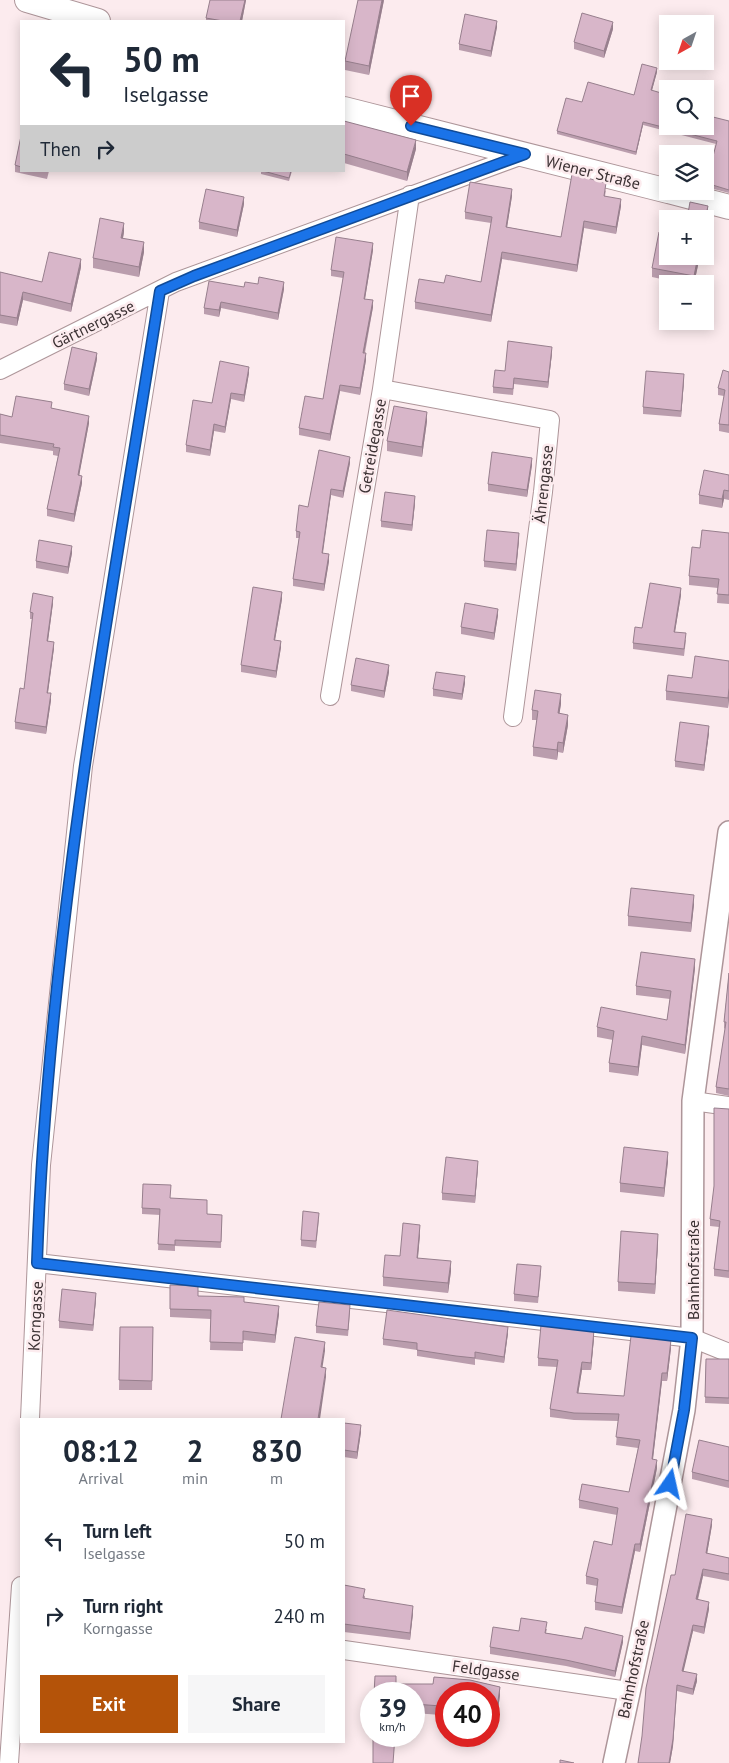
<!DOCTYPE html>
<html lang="en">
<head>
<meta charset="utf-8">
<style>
  :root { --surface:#fff; --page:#f6f6f7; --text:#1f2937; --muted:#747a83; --accent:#b45309 }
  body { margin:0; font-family:"PT Sans",sans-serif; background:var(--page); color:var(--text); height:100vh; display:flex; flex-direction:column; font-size:19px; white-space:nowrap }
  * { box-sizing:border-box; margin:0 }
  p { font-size:16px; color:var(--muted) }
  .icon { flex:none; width:28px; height:28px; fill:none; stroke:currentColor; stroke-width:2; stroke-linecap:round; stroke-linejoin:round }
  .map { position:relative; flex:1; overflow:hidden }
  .panel { position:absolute; left:20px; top:1418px; width:325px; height:325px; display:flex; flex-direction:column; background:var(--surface); border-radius:0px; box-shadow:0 2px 12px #0003 }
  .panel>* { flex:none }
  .banner { position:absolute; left:20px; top:20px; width:325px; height:152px; border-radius:0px; box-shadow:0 2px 12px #0003; background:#fff; color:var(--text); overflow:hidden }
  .needle { width:32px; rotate:220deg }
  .fabs { position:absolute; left:659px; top:15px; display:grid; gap:10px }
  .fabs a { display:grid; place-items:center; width:55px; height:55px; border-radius:0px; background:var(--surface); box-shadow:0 2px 12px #0003; font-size:25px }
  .speed { position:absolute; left:360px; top:1682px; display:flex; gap:10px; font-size:25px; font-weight:700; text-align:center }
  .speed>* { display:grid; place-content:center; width:65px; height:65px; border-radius:50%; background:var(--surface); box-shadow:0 2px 12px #0003; line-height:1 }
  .speed small { font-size:12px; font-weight:400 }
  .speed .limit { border:8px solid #d22; background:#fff; color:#111 }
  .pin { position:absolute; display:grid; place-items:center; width:42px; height:42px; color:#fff; margin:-51px -21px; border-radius:50% 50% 50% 0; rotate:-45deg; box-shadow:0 0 5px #0007 }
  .pin .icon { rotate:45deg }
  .me { position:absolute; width:55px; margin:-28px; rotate:11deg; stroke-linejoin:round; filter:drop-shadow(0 0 4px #0008) }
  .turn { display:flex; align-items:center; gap:18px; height:105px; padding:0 20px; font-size:22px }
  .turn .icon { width:65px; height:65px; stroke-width:2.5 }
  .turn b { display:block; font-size:35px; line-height:42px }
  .then { display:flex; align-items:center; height:48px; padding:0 20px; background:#0003; gap:10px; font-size:19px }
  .eta { display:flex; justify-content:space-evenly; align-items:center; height:85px; text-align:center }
  .eta b { font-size:30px; font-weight:800; line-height:35px }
  .cta { display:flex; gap:10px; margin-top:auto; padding:10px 20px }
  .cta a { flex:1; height:58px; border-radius:0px; background:var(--accent); color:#fff; font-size:20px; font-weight:800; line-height:58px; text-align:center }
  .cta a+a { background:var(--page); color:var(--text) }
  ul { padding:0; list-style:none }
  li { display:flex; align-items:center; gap:15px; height:75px; padding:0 20px }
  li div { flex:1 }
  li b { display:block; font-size:19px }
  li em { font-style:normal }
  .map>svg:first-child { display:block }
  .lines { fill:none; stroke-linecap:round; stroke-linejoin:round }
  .minor-casing { stroke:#ad9599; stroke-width:20 }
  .tertiary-casing { stroke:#ad9599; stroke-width:24 }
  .secondary-casing { stroke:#ad9599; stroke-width:26 }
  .minor { stroke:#fff; stroke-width:18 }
  .tertiary { stroke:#fff; stroke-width:21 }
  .secondary { stroke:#fff; stroke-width:24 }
  .wall { fill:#ba9dad }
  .shaded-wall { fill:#977f8d }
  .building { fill:#d8b6c9; stroke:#977f8d }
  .route-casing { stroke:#114b97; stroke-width:12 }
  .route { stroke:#1a73e8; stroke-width:9 }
  .labels { text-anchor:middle; stroke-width:5; stroke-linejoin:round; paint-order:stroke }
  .street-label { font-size:16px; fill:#3b3133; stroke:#fcebee }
</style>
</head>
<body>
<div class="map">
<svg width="729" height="1763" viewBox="0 0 729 1763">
  <rect width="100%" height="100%" fill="#fcebee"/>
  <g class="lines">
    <defs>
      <path id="minor" d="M0 370 176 282 525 154
        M382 389 550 420 543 492 513 717
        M330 696 382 389 410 195
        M693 1101 729 1106
        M37 1263 692 1338 729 1353
        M30 1419 41 1165 83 766 160 291
        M344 1650 628 1691
        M9 1763 21 1586"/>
      <path id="tertiary" d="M614 1763 642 1632 684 1410 692 1338 693 1101 729 832"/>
      <path id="secondary" d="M27 0 98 21
        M344 109 668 191
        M668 191 729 207"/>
    </defs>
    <use href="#minor" class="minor-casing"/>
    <use href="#tertiary" class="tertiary-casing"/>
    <use href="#secondary" class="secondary-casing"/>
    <use href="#minor" class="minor"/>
    <use href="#tertiary" class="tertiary"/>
    <use href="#secondary" class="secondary"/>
  </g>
  <path class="wall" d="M246 0 242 21H206V18Z
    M384 0 369 75 345 70V61Z
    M497 27 491 57 459 50V44Z
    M613 29 604 58 574 49V42Z
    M657 72 652 90 668 126 729 121V193L706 187V183L716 144 643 125 636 155 557 134V131L582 102 634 95Z
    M344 121 416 149 407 181 344 163Z
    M21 136V171H49L47 179 15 172V165Z
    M261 171H292L289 181 261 174Z
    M606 190 605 196 621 206 616 234 584 228 577 272 502 259 491 322 415 309V302L444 283 481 282 491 223 465 219V212L512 196 507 227 561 237Z
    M244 204 237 237 199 229V222Z
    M124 232 123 238 144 252 139 277 93 268V258Z
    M373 250 365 299 373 307 365 353 366 360 360 395 340 391 330 441 299 435V428L323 399 343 278 331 276V270Z
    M668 256H700L694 284H685L652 277V268Z
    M81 267 71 312 23 300 17 326 0 323V272L42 282Z
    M258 284 284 289 278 320 221 308 219 317 204 314V308L244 287Z
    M552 353 548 388 514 384 513 395 493 393V387Z
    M97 359 89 396 64 390V384Z
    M729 372V433L719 431V424L724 396 718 395V388Z
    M249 373 244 402 231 399 225 433 214 431 210 456 186 452V445L212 403Z
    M684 381 681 417 643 414V407Z
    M52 408 89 423 79 475 82 483 74 522 47 516V509L58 456 53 455V451L0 443V414L12 417Z
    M427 421 422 457 387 451V441Z
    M350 463 343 498 331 495 322 553 329 561 324 591 293 586V579L299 538H296V531L308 507Z
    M532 465 527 497 488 491V484Z
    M729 475V500L724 499 722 508 699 504V495Z
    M415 503 412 531 381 527V521Z
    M729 533V604L717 603 718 588 689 585V576L700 548Z
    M519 540 516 571 484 567V561Z
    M72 553 68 574 36 568V561Z
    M681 595 675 632 686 640 684 656 633 649V643L642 628Z
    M282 599 275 640 281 647 276 678 241 672V665Z
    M53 603 48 641 54 648 48 693 51 700 46 734 15 729V722L24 689 32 619H30V612Z
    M498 615 494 640 461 634V627Z
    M729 661V698L728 708 666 700V691Z
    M389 672 384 698 351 691V685Z
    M465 683 462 700 433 696V689Z
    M561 704 559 714 568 725 563 753 558 752 557 760 533 756V747L537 720H532V710Z
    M709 733 704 771 675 767V761Z
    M694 904 691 932 628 926V916Z
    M695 968 685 1054 642 1045 638 1076 609 1072V1063L613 1040 597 1037V1027L667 1020 670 999 636 995V986Z
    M729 973V1096L716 1093V1087L725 1029 724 1028V1022Z
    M729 1109V1278L714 1276V1269L719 1227 710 1226V1219Z
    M668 1161 664 1197 620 1192V1183Z
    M478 1167 475 1203 442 1200V1193Z
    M170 1198 207 1214 222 1215 221 1248 175 1246V1251L158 1250 160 1215 142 1214V1208Z
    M319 1219 316 1248 301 1246V1240Z
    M420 1234 418 1258 451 1271 448 1293 383 1286V1277L400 1256Z
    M658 1243 655 1294 618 1291V1282Z
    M541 1273 538 1303 514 1301V1294Z
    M170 1285 198 1296 244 1302 279 1314 275 1343 243 1340V1351L210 1350 211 1319 170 1317Z
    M96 1299 93 1331 59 1328V1321Z
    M350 1312 348 1336 316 1333V1326Z
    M120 1327H153L152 1390H119Z
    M508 1333 504 1363 475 1359V1365L456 1362 417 1356V1350L383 1345V1339Z
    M594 1338 591 1370H582L578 1394 624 1396 671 1348 667 1381H662L653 1459 657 1468 640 1552 635 1551 622 1614 595 1610V1602L597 1586 586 1584V1576L612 1545 617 1515 579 1508V1500L629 1492 638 1448 616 1445 618 1421 574 1420 550 1417V1409L557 1367 538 1366V1358Z
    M706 1359H729V1404L705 1403Z
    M344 1423 361 1432 357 1459 344 1457Z
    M729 1447V1488L692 1479V1472Z
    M712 1525 707 1554 729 1558V1581L703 1576 698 1600 709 1609 704 1634 693 1631 683 1671 697 1681 693 1695 677 1691 673 1746 670 1763H638L675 1575Z
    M344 1585 365 1596V1599L413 1613 410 1640 344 1632Z
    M547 1629 546 1633 582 1639 623 1642 615 1677 566 1666 490 1654V1647L519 1631Z
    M375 1676H396V1684H433L434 1677 470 1680 500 1687V1695L497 1717 489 1716V1694H446V1721L441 1720V1715L414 1713V1694H374Z
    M373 1736H409V1741H396Z"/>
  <path class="shaded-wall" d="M245 0H246L242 21H240Z
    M382 0H384L369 75V66Z
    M497 21V27L491 57V51Z
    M613 22V29L604 58V51Z
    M657 68V72L651 94V90Z
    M643 122V125L636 155V152Z
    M416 140V149L407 181V172Z
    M512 189V196L506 234V227Z
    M244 197V204L237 237V230Z
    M621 199V206L616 234V227Z
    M708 206V216L705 229V219Z
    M584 221V228L577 272V265Z
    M124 223V232L121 248V238Z
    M144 242V252L139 277V267Z
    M373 243V250L364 305V299Z
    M502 252V259L491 322V315Z
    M698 256H700L694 284V276Z
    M81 259V267L71 312V304Z
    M284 282V289L278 320V313Z
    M23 292V300L17 326V318Z
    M373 300V307L363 359V353Z
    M221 302V308L219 317V310Z
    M552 347V353L548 388V382Z
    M97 353V359L89 396V389Z
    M366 353V360L360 395V388Z
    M249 367V373L244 402V395Z
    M684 374V381L681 417V411Z
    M340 385V391L330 441V434Z
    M231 393V399L225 433V427Z
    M427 412V421L422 457V447Z
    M89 416V423L78 482V475Z
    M214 424V431L210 456V450Z
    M350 457V463L343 498V491Z
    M532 458V465L527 497V490Z
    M82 476V483L74 522V514Z
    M331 489V495L322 560V553Z
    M724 490V499L722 508V499Z
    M415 496V503L412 531V525Z
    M519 533V540L516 571V564Z
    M72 546V553L68 574V567Z
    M329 554V561L324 591V584Z
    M681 588V595L674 638V632Z
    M282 592V599L274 646V640Z
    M53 597V603L47 648V641Z
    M498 609V615L494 640V633Z
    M281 641V647L276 678V671Z
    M54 642V648L47 699V693Z
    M389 665V672L384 698V691Z
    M465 676V683L462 700V694Z
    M729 688V698L728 708V698Z
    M51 693V700L46 734V727Z
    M561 694V704L558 723V713Z
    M568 715V725L563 753V743Z
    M709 726V733L704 771V765Z
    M558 742V752L557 760V750Z
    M694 895V904L691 932V923Z
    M695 959V968L685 1054V1045Z
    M642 1036V1045L638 1076V1067Z
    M668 1152V1161L664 1197V1188Z
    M478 1161V1167L475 1203V1196Z
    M420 1225V1234L417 1267V1258Z
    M658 1234V1243L655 1294V1284Z
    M451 1261V1271L448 1293V1283Z
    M96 1293V1299L93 1331V1325Z
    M279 1306V1314L275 1343V1335Z
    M508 1327V1333L504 1363V1357Z
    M594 1330V1338L591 1370V1363Z
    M671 1340V1348L667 1381V1373Z
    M325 1342V1351L321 1377V1367Z
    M582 1362V1370L577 1401V1393Z
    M326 1368V1377L320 1419H318Z
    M662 1373V1381L652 1467V1459Z
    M361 1425V1432L357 1459V1452Z
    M657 1460V1468L640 1552V1544Z
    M712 1519V1525L706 1560V1553Z
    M635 1544V1551L622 1614V1607Z
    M703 1569V1576L696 1606V1599Z
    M709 1602V1609L704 1634V1627Z
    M413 1606V1613L410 1640V1633Z
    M693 1625V1631L682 1678V1671Z
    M623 1636V1642L615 1677V1671Z
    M697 1674V1681L693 1695V1689Z
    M677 1685 673 1746 670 1763H669Z
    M500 1687V1695L497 1717V1708Z"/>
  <path class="building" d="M210 0H245L240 21H223L206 18Z
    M358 0H382L369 66 345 61Z
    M582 13 613 22 604 51 574 42Z
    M465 14 497 21 491 51 459 44Z
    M642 64 657 68 651 90 668 95V126H705V115L729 121V190L706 183 717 141 643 122 636 152 557 131 566 98 582 102 588 82 634 95Z
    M344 121 416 140 407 172 344 154Z
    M21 136V167L15 165Z
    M263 171H291L289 178Z
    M572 174 606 183 604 196 621 199 616 227 584 221 577 265 502 252 491 315 415 302 419 279 444 283 446 275 481 282 492 217 465 212 470 182 512 189 506 227 561 237Z
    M206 189 244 197 237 230 199 222Z
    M690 202 708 206 705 219H687Z
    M100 218 124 223 121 238 144 242 139 267 93 258Z
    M659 232 668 234V256H698L694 276 652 268Z
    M336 237 373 243 364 299 373 300 363 353H366L360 388 340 385 330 434 299 428 305 396 323 399 344 272 331 270Z
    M49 252 81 259 71 304 23 292 17 318 0 315V272L42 282Z
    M259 277 284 282 278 313 221 302 219 310 204 308 209 281 244 287 245 282 258 284Z
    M508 341 552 347 548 382 514 378 513 389 493 387 495 370 505 371Z
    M72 347 97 353 89 389 64 384Z
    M220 361 249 367 244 395 231 393 225 427 214 424 210 450 186 445 193 400 212 403Z
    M723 370 729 372V425L719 424 725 390 718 388Z
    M646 371 684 374 681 411 643 407Z
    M16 396 52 402 51 408 89 416 78 475 82 476 74 514 47 509 60 448 53 447 54 444 0 435V414L12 417Z
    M394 406 427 412 422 447 387 441Z
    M319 450 350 457 343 491 331 489 322 553 329 554 324 584 293 579 300 532 296 531 299 505 308 507Z
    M492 452 532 458 527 490 488 484Z
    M704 470 729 475V491L724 490 722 499 699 495Z
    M385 492 415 496 412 525 381 521Z
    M487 530 519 533 516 564 484 561Z
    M702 530 729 533V595L717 594 719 579 689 576 692 547 700 548Z
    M39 540 72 546 68 567 36 561Z
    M650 583 681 588 674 632 686 633 684 649 633 643 635 627 642 628Z
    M253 587 282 592 274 640 281 641 276 671 241 665Z
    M33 593 53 597 47 641 54 642 47 693H51L46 727 15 722 20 688 24 689 33 613 30 612Z
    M465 603 498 609 494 633 461 627Z
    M695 656 729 661V688L728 698 666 691 668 675 692 678Z
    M356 658 389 665 384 691 351 685Z
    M436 672 465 676 462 694 433 689Z
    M535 690 561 694 558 713 568 715 563 743 558 742 557 750 533 747 538 711 532 710Z
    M680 722 709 726 704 765 675 761Z
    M631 888 694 895 691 923 628 916Z
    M641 952 695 959 685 1045 642 1036 638 1067 609 1063 614 1031 597 1027 601 1007 667 1020 671 991 636 986Z
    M729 973V1089L716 1087 726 1022H724Z
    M714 1108 729 1109V1271L714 1269 720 1221 710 1219 714 1186Z
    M624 1147 668 1152 664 1188 620 1183Z
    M446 1157 478 1161 475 1196 442 1193Z
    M143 1184 171 1185 170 1198 207 1200V1214L222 1215 221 1242 175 1240V1245L158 1244 160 1209 142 1208Z
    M303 1211 319 1213 316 1241 301 1240Z
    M403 1223 420 1225 417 1258 451 1261 448 1283 383 1277 385 1255 400 1256Z
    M621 1231 658 1234 655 1284 618 1282Z
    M517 1264 541 1266 538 1297 514 1294Z
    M170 1285 198 1286V1296L244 1297V1302L279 1306 275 1335 243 1331V1343L210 1342 211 1310 170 1309Z
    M62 1289 96 1293 93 1325 59 1321Z
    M319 1302 350 1305 348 1330 316 1326Z
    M387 1310 508 1327 504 1357 475 1352V1358L456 1356 417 1350V1343L383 1339Z
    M541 1325 594 1330 591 1363 582 1362 577 1393 624 1396 631 1336 671 1340 667 1373H662L652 1459 657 1460 640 1544H635L622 1607 595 1602 598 1579 586 1576 594 1541 612 1545 618 1508 579 1500 582 1484 629 1492 640 1440 616 1437 619 1414 574 1413 550 1409 558 1360 538 1358Z
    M120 1327H153L152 1381 119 1380Z
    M295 1337 325 1342 321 1367 326 1368 318 1419H281Z
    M706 1359H729V1398L705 1397Z
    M344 1423 361 1425 357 1452 344 1450Z
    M699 1440 729 1447V1481L692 1472Z
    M686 1514 712 1519 706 1553 729 1558V1574L703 1569 696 1599 709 1602 704 1627 693 1625 682 1671 697 1674 693 1689 677 1685 673 1739 669 1763H638L642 1736 646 1688 671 1575H675Z
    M344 1585 365 1589 363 1598 413 1606 410 1633 344 1624Z
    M521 1618 547 1622 545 1633 582 1639 585 1627 623 1636 615 1671 566 1660 490 1647 493 1627 519 1631Z
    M375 1676H396V1684H433L434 1677 470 1680 500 1687 497 1708 489 1707V1694H446V1712H441V1706L414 1704V1694H374Z
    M373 1736H395L393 1763H373Z
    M560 1760 574 1763H560Z"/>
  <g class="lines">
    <defs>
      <path id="route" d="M411 126 525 154 194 276 160 291C109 613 48 936 37 1263L692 1338 684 1410 670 1484"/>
    </defs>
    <use href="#route" class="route-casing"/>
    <use href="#route" class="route"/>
  </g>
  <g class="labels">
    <g class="street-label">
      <text transform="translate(593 172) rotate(14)" y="6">Wiener Straße</text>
      <text transform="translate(93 324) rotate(-26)" y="6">Gärtnergasse</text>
      <text transform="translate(372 446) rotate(-80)" y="6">Getreidegasse</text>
      <text transform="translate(543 484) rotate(-84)" y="6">Ährengasse</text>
      <text transform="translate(693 1270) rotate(-90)" y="6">Bahnhofstraße</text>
      <text transform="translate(35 1316) rotate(-87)" y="6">Korngasse</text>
      <text transform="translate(633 1669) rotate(-78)" y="6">Bahnhofstraße</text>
      <text transform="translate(486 1670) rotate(8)" y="6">Feldgasse</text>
    </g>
  </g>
</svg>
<div class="fabs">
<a><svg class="needle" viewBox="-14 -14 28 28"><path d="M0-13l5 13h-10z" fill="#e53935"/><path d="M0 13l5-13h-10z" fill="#747a83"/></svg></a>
<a><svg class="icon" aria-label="search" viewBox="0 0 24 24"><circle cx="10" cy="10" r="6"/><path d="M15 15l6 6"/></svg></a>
<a><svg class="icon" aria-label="layers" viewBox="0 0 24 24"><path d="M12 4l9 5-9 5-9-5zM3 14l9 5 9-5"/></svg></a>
<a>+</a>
<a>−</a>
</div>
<div class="speed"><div>39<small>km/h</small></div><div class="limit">40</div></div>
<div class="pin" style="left:411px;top:126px;background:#d93025"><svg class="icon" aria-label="arrive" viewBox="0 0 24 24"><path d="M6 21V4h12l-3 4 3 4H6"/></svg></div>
<svg class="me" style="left:670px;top:1484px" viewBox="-20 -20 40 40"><path d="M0-17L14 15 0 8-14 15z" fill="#1a73e8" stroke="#fff" stroke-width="4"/></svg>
<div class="banner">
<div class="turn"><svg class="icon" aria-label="left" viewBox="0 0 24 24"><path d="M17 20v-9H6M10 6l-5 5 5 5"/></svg><div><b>50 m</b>Iselgasse</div></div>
<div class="then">Then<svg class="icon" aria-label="right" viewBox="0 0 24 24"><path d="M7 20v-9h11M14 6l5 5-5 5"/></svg></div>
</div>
<section class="panel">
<div class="eta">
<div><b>08:12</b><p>Arrival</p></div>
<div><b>2</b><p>min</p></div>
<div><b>830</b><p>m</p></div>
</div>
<ul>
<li><svg class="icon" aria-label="left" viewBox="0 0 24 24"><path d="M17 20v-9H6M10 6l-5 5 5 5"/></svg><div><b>Turn left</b><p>Iselgasse</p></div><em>50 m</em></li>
<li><svg class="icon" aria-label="right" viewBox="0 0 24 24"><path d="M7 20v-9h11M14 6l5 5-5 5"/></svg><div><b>Turn right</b><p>Korngasse</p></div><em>240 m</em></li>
</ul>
<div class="cta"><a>Exit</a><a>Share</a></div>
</section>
</div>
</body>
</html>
